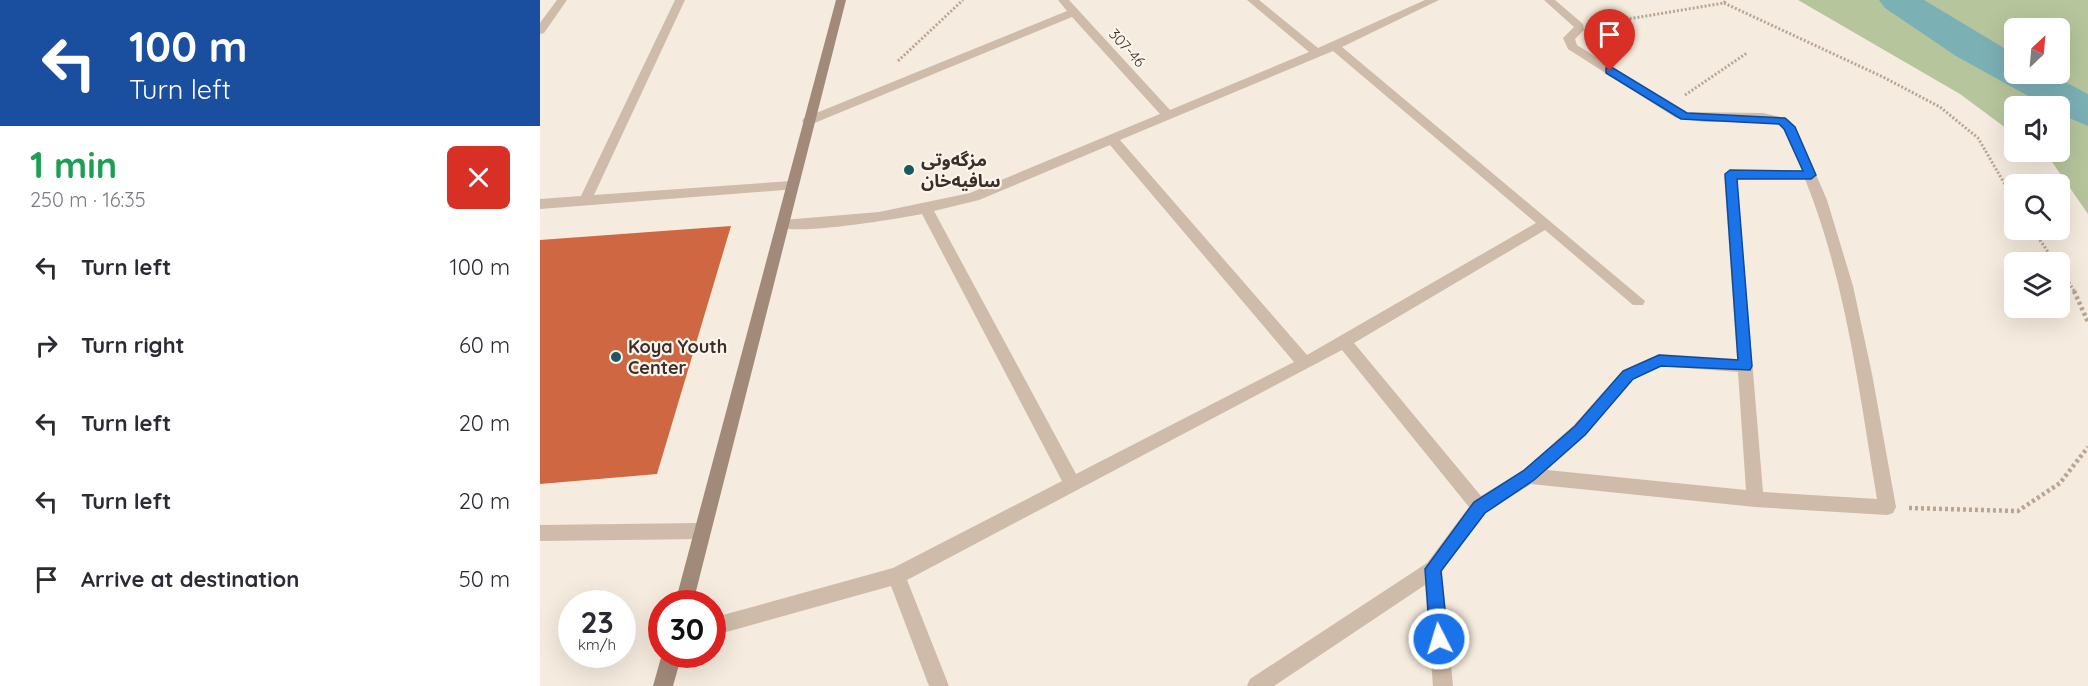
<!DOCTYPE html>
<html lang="en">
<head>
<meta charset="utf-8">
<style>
  :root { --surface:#fff; --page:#f2f2f3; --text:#2b2b33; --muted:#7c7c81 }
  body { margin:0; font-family:Quicksand,"Noto Sans Arabic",sans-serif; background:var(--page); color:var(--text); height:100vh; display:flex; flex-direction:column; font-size:22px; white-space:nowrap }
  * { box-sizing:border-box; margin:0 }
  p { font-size:20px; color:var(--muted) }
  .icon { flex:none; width:33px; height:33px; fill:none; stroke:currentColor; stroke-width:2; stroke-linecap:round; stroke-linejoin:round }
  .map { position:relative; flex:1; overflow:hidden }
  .side { display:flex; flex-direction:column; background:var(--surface); width:540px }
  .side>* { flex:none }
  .guide { background:#1a4fa0; color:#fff; overflow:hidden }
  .needle { width:39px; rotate:26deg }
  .tools { position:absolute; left:1464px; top:18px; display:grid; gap:12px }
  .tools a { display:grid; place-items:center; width:66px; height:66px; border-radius:9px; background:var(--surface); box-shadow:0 6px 24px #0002; font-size:30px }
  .speed { position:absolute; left:18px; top:590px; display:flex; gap:12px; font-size:30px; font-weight:700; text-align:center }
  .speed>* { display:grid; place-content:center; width:78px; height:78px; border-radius:50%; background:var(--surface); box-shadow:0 6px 24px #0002; line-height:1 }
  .speed small { font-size:15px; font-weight:400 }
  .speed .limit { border:9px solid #d22; background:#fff; color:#111 }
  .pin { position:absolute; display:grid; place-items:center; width:51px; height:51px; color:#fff; margin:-62px -26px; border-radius:50% 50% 50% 0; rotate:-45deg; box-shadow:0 0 6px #0007 }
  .pin .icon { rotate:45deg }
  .me { position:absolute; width:66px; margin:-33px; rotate:355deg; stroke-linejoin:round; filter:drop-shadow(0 0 4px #0008) }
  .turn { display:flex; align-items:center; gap:21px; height:126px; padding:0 30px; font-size:27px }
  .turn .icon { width:78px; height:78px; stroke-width:2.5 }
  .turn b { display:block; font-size:42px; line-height:51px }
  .round { display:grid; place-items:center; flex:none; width:63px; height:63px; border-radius:9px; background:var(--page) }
  .headline { display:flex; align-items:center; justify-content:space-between; height:102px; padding:0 30px }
  h1 { font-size:36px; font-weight:700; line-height:45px; color:#1e9e55 }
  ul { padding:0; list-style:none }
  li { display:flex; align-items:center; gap:18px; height:78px; padding:0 30px }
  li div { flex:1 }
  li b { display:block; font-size:22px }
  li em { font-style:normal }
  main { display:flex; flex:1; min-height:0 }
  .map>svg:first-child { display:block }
  .green { fill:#b6c59c; fill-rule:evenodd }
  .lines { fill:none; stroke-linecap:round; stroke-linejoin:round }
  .river { fill:#7bb0b4; fill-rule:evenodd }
  .building { fill:#cf6842 }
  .path-far1 { stroke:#baa593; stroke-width:3; stroke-dasharray:2 2; stroke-linecap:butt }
  .path { stroke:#baa593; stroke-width:4.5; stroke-dasharray:3 3; stroke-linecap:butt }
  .street { fill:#cebba9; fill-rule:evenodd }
  .secondary { fill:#a28a7a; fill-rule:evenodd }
  .route { fill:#1a73e8; stroke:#114b97; stroke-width:1.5 }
  .poi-dot { fill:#1b5960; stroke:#fbf5eb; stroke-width:2 }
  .labels { text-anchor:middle; stroke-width:4.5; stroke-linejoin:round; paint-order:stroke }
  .far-street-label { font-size:15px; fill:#3b2f29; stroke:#fbf5eb }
  .poi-label { font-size:18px; font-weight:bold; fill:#3b2f29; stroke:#fbf5eb; text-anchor:start }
</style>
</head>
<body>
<main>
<section class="side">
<div class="guide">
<div class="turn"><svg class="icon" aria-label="left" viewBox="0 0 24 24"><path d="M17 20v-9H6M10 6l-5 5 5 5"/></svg><div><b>100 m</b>Turn left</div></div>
</div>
<div class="headline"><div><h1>1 min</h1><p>250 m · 16:35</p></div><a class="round" style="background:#d93025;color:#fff"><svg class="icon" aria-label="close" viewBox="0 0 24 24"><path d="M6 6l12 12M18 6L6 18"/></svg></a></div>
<ul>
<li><svg class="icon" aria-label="left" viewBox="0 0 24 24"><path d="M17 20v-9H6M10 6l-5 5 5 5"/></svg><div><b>Turn left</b></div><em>100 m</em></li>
<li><svg class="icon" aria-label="right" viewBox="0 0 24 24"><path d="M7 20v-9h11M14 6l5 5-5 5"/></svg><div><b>Turn right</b></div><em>60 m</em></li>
<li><svg class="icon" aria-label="left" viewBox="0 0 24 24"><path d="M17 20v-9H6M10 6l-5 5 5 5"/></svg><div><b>Turn left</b></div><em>20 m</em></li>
<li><svg class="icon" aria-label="left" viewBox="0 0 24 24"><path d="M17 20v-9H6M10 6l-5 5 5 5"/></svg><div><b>Turn left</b></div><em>20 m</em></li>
<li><svg class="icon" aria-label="arrive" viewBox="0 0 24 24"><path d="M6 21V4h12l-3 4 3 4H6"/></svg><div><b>Arrive at destination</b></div><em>50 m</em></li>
</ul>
</section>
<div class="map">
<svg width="1548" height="686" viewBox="0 0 1548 686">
  <rect width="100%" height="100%" fill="#f5ebde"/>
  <path class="green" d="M1258 0H1548V214L1510 159 1499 152H1520V106H1474V134L1420 94ZM1474 28H1520V74H1474Z"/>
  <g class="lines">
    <path class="river" d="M1339 0H1384L1474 54V74H1510L1548 94V126L1520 114V106H1506L1416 56 1345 8Z"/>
  </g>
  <path class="building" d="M191 226 117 474 0 484V240Z"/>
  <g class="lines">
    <path class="path-far1" d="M1184 3 1343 77 1400 107 1438 138 1474 200
      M1058 24 1184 3 1186 0
      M358 61 423 0
      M1145 95 1207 53
      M1493 230 1515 262
      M1520 269 1535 292"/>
    <path class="path" d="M1534 291 1548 322
      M1369 508 1478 511 1520 483 1548 447"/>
    <path class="street" d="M17 0H27L4 33 0 34V23Z
      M135 0H145L54 195 251 181 256 183 257 186 256 189 0 209V199L41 196Z
      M518 0H529L630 110 769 52 707 0H719L778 48 885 0H899L802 47 1105 301 1103 305H1093L1005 230 814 343 941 496 983 471 1034 425 1083 370 1119 354 1197 359 1184 174 1190 170H1262L1247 134 1240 125 1223 121 1164 122 1136 118 1028 49 1023 38 1034 27 1004 0H1015L1043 24 1044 30 1035 39 1037 45 1143 112 1223 113 1248 119 1255 126 1287 200 1313 286 1332 374 1356 507 1353 513 1347 515 1215 507 991 484 945 513 902 571 913 686H893L885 585 734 686H707L710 679 887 563 929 507 802 350 367 580 409 686H389L351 586 172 636V618L353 568 522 481 382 214C362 218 245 238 236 225L243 220 339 212 430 193 620 114 532 17 272 124H264L262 121 264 118 527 11ZM793 51 996 223 767 355 580 140ZM570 145 754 362 536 474 394 211 439 200ZM1197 179H1265C1306 281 1319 391 1337 499L1223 492ZM1120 366 1198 372 1206 490 1007 470 1046 435 1093 380Z
      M161 523 167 525 170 531 167 537 161 539 0 541V525Z"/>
    <path class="secondary" d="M296 0H306L153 603H135Z
      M122 654H142L133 686H113Z"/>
  </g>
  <path class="route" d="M1066 68H1073L1147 113 1245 118 1255 127 1276 175 1271 179H1197L1212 366 1210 370 1121 366 1093 379 1045 435 994 480 945 513 901 571 908 639 905 645 899 648 893 645 890 639 885 569 934 502 983 471 1035 426 1083 371 1119 355 1198 360 1185 174 1190 170 1263 171 1244 129 1239 124 1141 119 1066 73Z"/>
  <g class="poi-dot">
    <circle cx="369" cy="170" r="6"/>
    <circle cx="76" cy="357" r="6"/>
  </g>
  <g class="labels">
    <g class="far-street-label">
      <text transform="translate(587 48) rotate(48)" y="5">307-46</text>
    </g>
    <g class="poi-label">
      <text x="381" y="166">مزگه‌وتی<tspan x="381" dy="21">سافیه‌خان</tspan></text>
      <text x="88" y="353">Koya Youth<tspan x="88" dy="21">Center</tspan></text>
    </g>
  </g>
</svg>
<div class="tools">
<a><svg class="needle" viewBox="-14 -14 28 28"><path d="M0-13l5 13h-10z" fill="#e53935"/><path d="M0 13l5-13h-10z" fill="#7c7c81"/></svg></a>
<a><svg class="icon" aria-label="sound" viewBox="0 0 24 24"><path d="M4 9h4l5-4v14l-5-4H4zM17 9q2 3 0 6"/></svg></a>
<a><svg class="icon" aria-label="search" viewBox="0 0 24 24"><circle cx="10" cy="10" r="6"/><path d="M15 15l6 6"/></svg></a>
<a><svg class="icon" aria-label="layers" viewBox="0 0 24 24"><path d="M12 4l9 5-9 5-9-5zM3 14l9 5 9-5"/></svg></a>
</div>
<div class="speed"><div>23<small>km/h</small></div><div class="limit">30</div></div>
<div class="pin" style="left:1070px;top:71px;background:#d93025"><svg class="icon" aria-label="arrive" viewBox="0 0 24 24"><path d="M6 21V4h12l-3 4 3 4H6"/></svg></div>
<svg class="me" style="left:899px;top:639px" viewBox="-20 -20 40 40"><circle r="17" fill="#1a73e8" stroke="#fff" stroke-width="3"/><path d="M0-11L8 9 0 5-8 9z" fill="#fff"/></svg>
</div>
</main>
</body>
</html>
